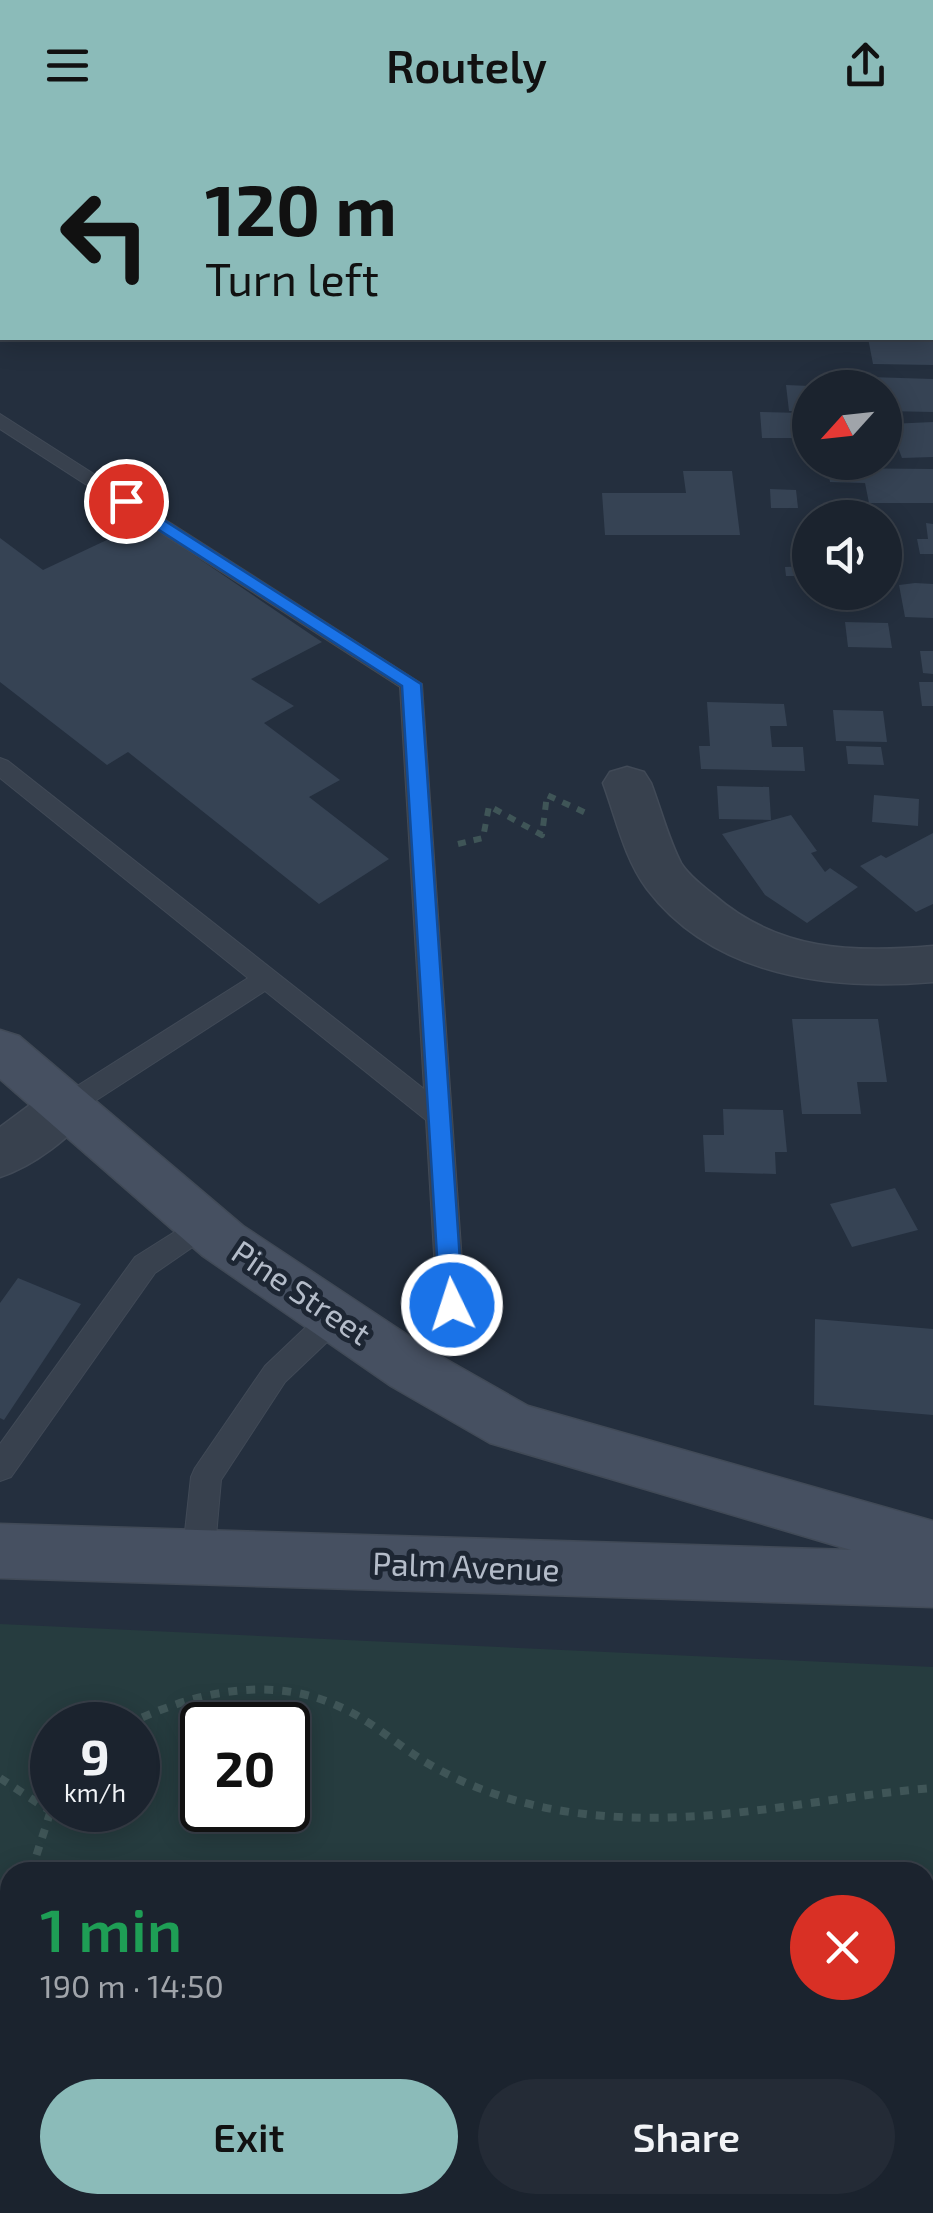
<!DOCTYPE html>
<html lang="en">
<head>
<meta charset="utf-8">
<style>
  :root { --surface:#1b232e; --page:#242b36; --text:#f1f3f6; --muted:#a0a4aa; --line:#39404a; --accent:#8bbbb9 }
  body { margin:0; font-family:"Exo 2",sans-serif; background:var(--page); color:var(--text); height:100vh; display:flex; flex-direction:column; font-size:38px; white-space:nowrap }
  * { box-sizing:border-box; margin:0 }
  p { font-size:32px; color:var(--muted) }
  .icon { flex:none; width:55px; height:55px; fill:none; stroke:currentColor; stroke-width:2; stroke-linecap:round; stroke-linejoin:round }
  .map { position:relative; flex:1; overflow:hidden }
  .side { position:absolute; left:0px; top:1732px; width:935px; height:352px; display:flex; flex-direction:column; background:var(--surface); border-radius:30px 30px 0 0; box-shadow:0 5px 25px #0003,0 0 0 2px var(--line) }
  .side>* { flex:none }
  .banner { position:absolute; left:0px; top:0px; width:935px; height:210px; box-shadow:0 5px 25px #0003,0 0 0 2px var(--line); background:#8bbbb9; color:#111; overflow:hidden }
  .needle { width:65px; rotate:243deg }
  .tools { position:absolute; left:792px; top:240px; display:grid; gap:20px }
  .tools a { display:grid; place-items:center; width:110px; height:110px; border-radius:50%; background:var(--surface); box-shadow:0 5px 25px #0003,0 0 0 2px var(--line); font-size:50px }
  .speed { position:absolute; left:30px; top:1572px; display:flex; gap:20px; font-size:50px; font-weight:700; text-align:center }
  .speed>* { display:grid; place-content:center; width:130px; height:130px; border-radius:50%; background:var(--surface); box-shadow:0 5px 25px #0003,0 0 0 2px var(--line); line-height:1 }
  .speed small { font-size:25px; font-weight:400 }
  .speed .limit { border:5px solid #111; border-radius:15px; background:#fff; color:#111 }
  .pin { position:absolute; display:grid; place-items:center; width:85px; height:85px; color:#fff; margin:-42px; border:5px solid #fff; border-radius:50%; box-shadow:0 2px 10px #0007 }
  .me { position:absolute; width:110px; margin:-55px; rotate:356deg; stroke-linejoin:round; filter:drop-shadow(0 0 8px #0008) }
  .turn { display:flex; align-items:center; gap:35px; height:210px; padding:0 40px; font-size:45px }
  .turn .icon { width:130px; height:130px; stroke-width:2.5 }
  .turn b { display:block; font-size:70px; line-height:85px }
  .round { display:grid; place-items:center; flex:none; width:105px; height:105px; border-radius:52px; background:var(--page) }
  .headline { display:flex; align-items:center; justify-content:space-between; height:170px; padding:0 40px }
  h1 { font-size:60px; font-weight:600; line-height:75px; color:#1e9e55 }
  .action { display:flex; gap:20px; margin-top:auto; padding:20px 40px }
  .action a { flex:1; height:115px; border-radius:60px; background:var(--accent); color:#111; font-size:40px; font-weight:600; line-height:115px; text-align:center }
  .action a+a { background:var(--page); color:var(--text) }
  header { display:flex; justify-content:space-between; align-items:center; height:130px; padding:0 40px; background:var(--accent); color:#111; font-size:45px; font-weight:600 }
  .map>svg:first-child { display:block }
  .green { fill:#263c3f; fill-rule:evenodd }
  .building { fill:#364354 }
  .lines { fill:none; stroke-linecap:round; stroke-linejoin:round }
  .lane-casing { stroke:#414a57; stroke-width:2 }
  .street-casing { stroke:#414a57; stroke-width:3 }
  .secondary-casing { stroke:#414a57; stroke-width:3 }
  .path-far1 { stroke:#3f5557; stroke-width:6; stroke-dasharray:8 8; stroke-linecap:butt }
  .path { stroke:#3f5557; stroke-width:8; stroke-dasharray:9 9; stroke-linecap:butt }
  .lane { fill:#38414e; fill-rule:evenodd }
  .street { fill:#38414e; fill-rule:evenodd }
  .secondary { fill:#465061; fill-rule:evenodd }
  .route { fill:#1a73e8; stroke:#114b97; stroke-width:2.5 }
  .labels { text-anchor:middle; stroke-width:10; stroke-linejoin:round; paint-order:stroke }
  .street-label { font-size:32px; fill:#b4bcc9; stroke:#1d2633 }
</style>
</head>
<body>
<header><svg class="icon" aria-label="menu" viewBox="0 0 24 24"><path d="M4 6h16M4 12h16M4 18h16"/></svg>Routely<svg class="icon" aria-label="share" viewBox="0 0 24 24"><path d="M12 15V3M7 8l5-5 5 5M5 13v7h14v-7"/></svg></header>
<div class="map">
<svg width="933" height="2083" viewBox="0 0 933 2083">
  <rect width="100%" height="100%" fill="#242f3e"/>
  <path class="green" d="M0 1494 933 1537V2083H121L114 2075H925V1742H10V1947L0 1934ZM52 1595H138V1680H52ZM202 1595H288V1680H202Z"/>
  <path class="building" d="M868 208H933V235L873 234Z
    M870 247 933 249V282L885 281V258H871Z
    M786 255 810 256V281H789Z
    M760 282 802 283 805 308H762Z
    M933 292V327L902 328 889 294Z
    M828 338 933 339V373H869L865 353 830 352Z
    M683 341H732L740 405H605L602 363H686Z
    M770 359 796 360 798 378H771Z
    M145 392 322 512 251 549 294 576 264 593 340 650 309 667 389 729 319 774 128 622 107 635 0 552V408L43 440Z
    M926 393 933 394V424H920L917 409H928Z
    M810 436V453H802L801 446H786L785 437Z
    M915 453 933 454V488L905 487 899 455Z
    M845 492 888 493 892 518 848 517Z
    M920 521H933V544L923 543Z
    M919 552H933V576H922Z
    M707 572 784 574 787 596H770L772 617H803L805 641 701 639 699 616H710Z
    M833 580 883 581 887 612 836 611Z
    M846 616 881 617 884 635 848 634Z
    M717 656 769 657 771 690 719 689Z
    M874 665 919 669 918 696 872 692Z
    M791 685 817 721 811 723 825 742 830 738 858 757 807 793 765 765 722 704Z
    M933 703V774L916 782 860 736 881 725 886 728Z
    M792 889H878L887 952H857L861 984H802Z
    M723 979 783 980 787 1022H775L776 1044 705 1042 703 1005H724Z
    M895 1058 918 1100 852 1117 830 1074Z
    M18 1148 81 1174 4 1290 0 1288V1173Z
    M815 1189 933 1199V1285L814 1275Z"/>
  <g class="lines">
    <defs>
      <path id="lane" d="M0 36H2V47H0Z
        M0 77H2V87H0Z
        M2 103V116L0 117V104Z
        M0 284 422 554 465 1175 422 1247 412 1251 402 1247 397 1239 437 1174 426 990 265 861 75 984H55L52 977 55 970 248 848 0 648V628L8 631 424 959 400 557 0 299Z
        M203 1084 213 1087 217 1095 213 1103 155 1143 11 1347 0 1351V1314L135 1127Z
        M335 1176 345 1179 349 1187 345 1195 285 1252 221 1350 214 1429 209 1438 198 1442 187 1438 182 1429 191 1347 195 1338 265 1236 325 1179Z"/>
      <path id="street" d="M627 637 644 642 651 653C661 679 668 708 681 733 689 746 703 756 714 765 778 821 853 823 933 816V852C831 861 714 847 647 759 624 728 616 688 603 653L610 642Z
        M65 957 84 963 92 977C75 1006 32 1037 0 1047V997L46 963Z"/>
      <path id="secondary" d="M0 900 19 906 243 1096 433 1222 528 1276 933 1391V1477L0 1448V1394L851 1420 490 1313 391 1256 203 1126 0 949Z"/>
    </defs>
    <use href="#lane" class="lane-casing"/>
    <use href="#street" class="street-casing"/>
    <use href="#secondary" class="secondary-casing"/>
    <path class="path-far1" d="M458 714 483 708 489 676 542 705 547 665 586 683"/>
    <path class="path" d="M126 1595C192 1563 268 1544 338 1576 371 1590 397 1615 427 1633 471 1659 521 1675 570 1682 698 1701 808 1668 933 1658
      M0 1648 50 1681
      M31 1742 52 1677
      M353 2075 362 2083"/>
    <use href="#lane" class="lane"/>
    <use href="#street" class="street"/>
    <use href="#secondary" class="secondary"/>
  </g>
  <path class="route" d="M126 366 421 554 463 1175 460 1181H443L440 1175 402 556 120 375V367Z"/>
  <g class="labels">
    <g class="street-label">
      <text transform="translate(301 1163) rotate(34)" y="11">Pine Street</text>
      <text transform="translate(466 1437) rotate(2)" y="11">Palm Avenue</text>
    </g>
  </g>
</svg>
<div class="tools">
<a><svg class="needle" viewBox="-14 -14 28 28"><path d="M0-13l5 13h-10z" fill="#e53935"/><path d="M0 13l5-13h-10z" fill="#a0a4aa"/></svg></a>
<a><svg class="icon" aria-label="sound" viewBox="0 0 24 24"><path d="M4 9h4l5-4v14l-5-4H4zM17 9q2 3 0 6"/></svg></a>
</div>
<div class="speed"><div>9<small>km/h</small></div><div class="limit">20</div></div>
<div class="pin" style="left:126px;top:371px;background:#d93025"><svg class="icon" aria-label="arrive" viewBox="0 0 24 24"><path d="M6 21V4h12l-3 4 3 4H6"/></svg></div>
<svg class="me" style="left:452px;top:1175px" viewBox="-20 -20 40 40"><circle r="17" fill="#1a73e8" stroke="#fff" stroke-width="3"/><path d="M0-11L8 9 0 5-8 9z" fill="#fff"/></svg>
<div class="banner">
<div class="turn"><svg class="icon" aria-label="left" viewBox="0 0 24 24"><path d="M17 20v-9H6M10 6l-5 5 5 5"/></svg><div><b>120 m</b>Turn left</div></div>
</div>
<section class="side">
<div class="headline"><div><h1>1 min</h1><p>190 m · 14:50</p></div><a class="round" style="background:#d93025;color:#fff"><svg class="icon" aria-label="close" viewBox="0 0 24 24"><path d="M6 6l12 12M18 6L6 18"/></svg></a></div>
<div class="action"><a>Exit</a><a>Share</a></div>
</section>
</div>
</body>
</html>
